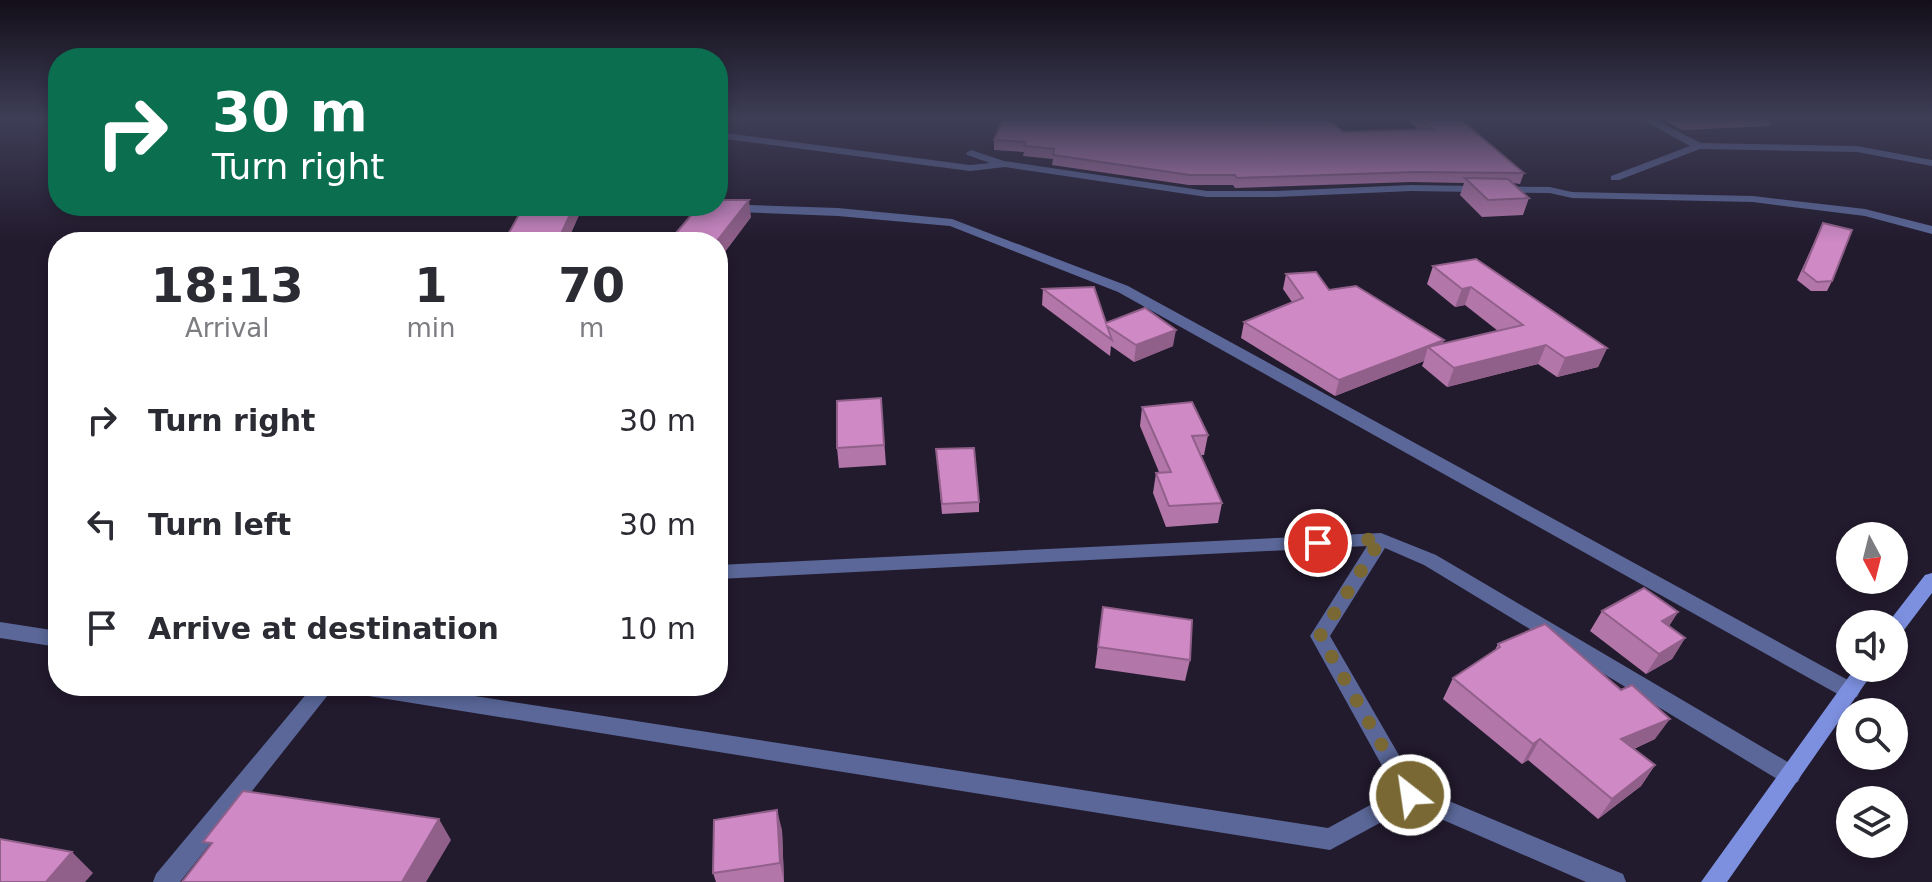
<!DOCTYPE html>
<html lang="en">
<head>
<meta charset="utf-8">
<style>
  :root { --surface:#fff; --page:#f7f7f7; --text:#2b2b33; --muted:#7c7c81 }
  body { margin:0; font-family:"DejaVu Sans",sans-serif; background:var(--page); color:var(--text); height:100vh; display:flex; flex-direction:column; font-size:30px; white-space:nowrap }
  * { box-sizing:border-box; margin:0 }
  p { font-size:26px; color:var(--muted) }
  .icon { flex:none; width:44px; height:44px; fill:none; stroke:currentColor; stroke-width:2; stroke-linecap:round; stroke-linejoin:round }
  .map { position:relative; flex:1; overflow:hidden }
  .details { position:absolute; left:48px; top:232px; width:680px; height:464px; display:flex; flex-direction:column; background:var(--surface); border-radius:32px; box-shadow:0 4px 12px #0003 }
  .details>* { flex:none }
  .hud { position:absolute; left:48px; top:48px; width:680px; height:168px; border-radius:32px; box-shadow:0 4px 12px #0003; background:#0b6e4f; color:#fff; overflow:hidden }
  .needle { width:52px; rotate:173deg }
  .buttons { position:absolute; left:1836px; top:522px; display:grid; gap:16px }
  .buttons a { display:grid; place-items:center; width:72px; height:72px; border-radius:50%; background:var(--surface); box-shadow:0 4px 12px #0003; font-size:40px }
  .pin { position:absolute; display:grid; place-items:center; width:68px; height:68px; color:#fff; margin:-34px; border:4px solid #fff; border-radius:50%; box-shadow:0 2px 8px #0007 }
  .me { position:absolute; width:88px; margin:-44px; rotate:330deg; stroke-linejoin:round; filter:drop-shadow(0 0 6px #0008) }
  .turn { display:flex; align-items:center; gap:28px; height:168px; padding:0 32px; font-size:36px }
  .turn .icon { width:104px; height:104px; stroke-width:2.5 }
  .turn b { display:block; font-size:56px; line-height:68px }
  .eta { display:flex; justify-content:space-evenly; align-items:center; height:136px; text-align:center }
  .eta b { font-size:48px; font-weight:800; line-height:56px }
  ul { padding:0; list-style:none }
  li { display:flex; align-items:center; gap:24px; height:104px; padding:0 32px }
  li div { flex:1 }
  li b { display:block; font-size:30px }
  li em { font-style:normal }
  .map>svg:first-child { display:block }
  .lines { fill:none; stroke-linecap:round; stroke-linejoin:round }
  .street { fill:#5a6798; fill-rule:evenodd }
  .secondary { fill:#7d90df; fill-rule:evenodd }
  .wall { fill:#b276a9 }
  .shaded-wall { fill:#91608a }
  .building { fill:#cf89c5; stroke:#91608a; stroke-width:2 }
  .route { stroke:#796833; stroke-width:14; stroke-dasharray:0 25.2 }
</style>
</head>
<body>
<div class="map">
<svg width="1932" height="882" viewBox="0 0 1932 882">
  <rect width="100%" height="100%" fill="#221a2d"/>
  <g class="lines">
    <path class="street" d="M1643 120H1656L1701 143 1857 146 1932 160V166L1857 152 1700 149 1619 180H1611V176L1690 146Z
      M718 132 970 165 990 163 967 155 966 153 971 150 1004 161 1207 191H1276L1411 185 1550 187 1572 192 1753 196 1865 209 1932 226V234L1865 216 1753 202 1572 198 1550 193 1411 191 1276 197H1207L1005 167 970 171 718 138Z
      M718 204 838 208 952 219 1128 286 1857 685 1860 691 1857 697 1850 699 1843 697 1118 292 950 226 838 216 666 209 660 206Z
      M1381 533 1436 555 1798 768 1801 775 1798 782 1790 785 1782 782 1424 565 1385 548 1330 636 1418 788 1623 874 1626 882H1586L1411 806 1330 850 356 694 349 692 346 686H410L1328 828 1396 791 1310 636 1367 546 718 579V565Z
      M0 622 58 631V647L0 638Z
      M313 686H335L180 882H153L156 874Z"/>
    <path class="secondary" d="M1932 573V593L1901 634 1894 637V624H1887L1925 575Z
      M1855 668H1876L1727 882H1701Z"/>
  </g>
  <path class="wall" d="M1407 120H1461L1524 173 1520 184 1513 183 1529 198 1523 215 1482 217 1460 195 1464 183 1411 182 1235 188 1233 185H1189L1052 165 1053 159 1023 156 1024 152 994 150V140L1187 121 1343 132 1418 129Z
    M1665 120H1772L1769 126 1682 130Z
    M524 206H583L567 242H507L506 238Z
    M751 217 718 261V242H672L671 239Z
    M1823 223 1832 281 1827 291H1811L1797 280Z
    M1433 266 1607 348 1598 367 1557 377 1538 364 1447 387 1422 366 1424 361 1335 396 1241 338 1244 322 1292 302 1283 289 1286 274 1329 290 1443 344 1498 331 1465 305 1455 307 1427 284Z
    M1043 289 1106 323 1173 346 1134 362 1111 346 1110 356 1042 305Z
    M881 398 886 465 839 468 837 448Z
    M1142 407 1208 435 1204 455H1201L1222 503 1218 523 1166 527 1153 493 1156 473 1159 472 1140 426Z
    M936 449 979 502V512L942 514Z
    M1103 607 1190 660 1185 681 1095 668Z
    M1602 611 1678 612 1669 626 1685 638 1672 659 1646 674 1590 631Z
    M1498 644 1655 739 1634 749 1655 765 1641 786 1598 819 1528 760 1522 764 1443 699 1453 678 1495 650Z
    M782 830 784 882H716L713 873Z"/>
  <path class="shaded-wall" d="M749 200 751 217 718 261V242H716Z
    M574 206H583L567 242H562L560 236Z
    M1471 287 1465 305 1455 307 1462 289Z
    M1176 330 1173 346 1134 362 1136 345Z
    M1444 340 1439 355 1428 347 1424 361 1335 396 1339 380Z
    M1546 345 1538 364 1447 387 1454 368Z
    M1607 348 1598 367 1557 377 1565 358Z
    M1678 612 1664 633 1662 621Z
    M1685 638 1672 659 1646 674 1659 654Z
    M1670 719 1655 739 1608 760 1621 739Z
    M1540 739 1528 760 1522 764 1533 744Z
    M1655 765 1641 786 1598 819 1612 799Z
    M777 810 782 830 784 882 780 863Z
    M439 819 451 840 426 882H402Z
    M72 852 93 873 85 882H46Z"/>
  <path class="building" d="M1002 120H1329L1343 132 1433 129 1422 120H1461L1524 173 1414 172 1237 178 1235 175H1190L1053 155 1054 149 1024 146 1026 142 994 140Z
    M1465 178 1508 179 1529 198 1488 200Z
    M718 200H749L716 242 671 239 699 206H718Z
    M524 206H574L560 236 506 238Z
    M1823 223 1852 230 1832 281 1817 282 1803 271Z
    M1476 259 1607 348 1565 358 1546 345 1454 368 1428 347 1523 325 1471 287 1462 289 1433 266Z
    M1316 272 1329 290 1356 286 1444 340 1339 380 1244 322 1303 298 1286 274Z
    M1094 287 1106 323 1145 308 1176 330 1136 345 1107 326 1112 340 1043 289Z
    M881 398 884 445 837 448V401Z
    M1192 402 1208 435 1192 436 1222 503 1169 506 1156 473 1171 472 1142 407Z
    M974 448 979 502 942 504 936 449Z
    M1644 588 1678 612 1662 621 1685 638 1659 654 1602 611Z
    M1103 607 1192 620 1190 660 1098 647Z
    M1545 624 1621 690 1632 685 1670 719 1621 739 1655 765 1612 799 1540 739 1533 744 1453 678 1500 647 1498 644Z
    M243 791 439 819 402 882H182L212 843 203 842Z
    M777 810 780 863 713 873 714 820Z
    M0 839 72 852 46 882H0Z"/>
  <linearGradient id="sky" x2="0" y2="1"><stop stop-color="#130e19"/><stop offset="0.49" stop-color="#3e3e57"/><stop offset="1" stop-color="#3e3e57" stop-opacity="0"/></linearGradient>
  <rect width="1932" height="243" fill="url(#sky)"/>
  <g class="lines">
    <path class="route" d="M1318 543 1381 539 1320 636 1410 795"/>
  </g>
</svg>
<div class="buttons">
<a><svg class="needle" viewBox="-14 -14 28 28"><path d="M0-13l5 13h-10z" fill="#e53935"/><path d="M0 13l5-13h-10z" fill="#7c7c81"/></svg></a>
<a><svg class="icon" aria-label="sound" viewBox="0 0 24 24"><path d="M4 9h4l5-4v14l-5-4H4zM17 9q2 3 0 6"/></svg></a>
<a><svg class="icon" aria-label="search" viewBox="0 0 24 24"><circle cx="10" cy="10" r="6"/><path d="M15 15l6 6"/></svg></a>
<a><svg class="icon" aria-label="layers" viewBox="0 0 24 24"><path d="M12 4l9 5-9 5-9-5zM3 14l9 5 9-5"/></svg></a>
</div>
<div class="pin" style="left:1318px;top:543px;background:#d93025"><svg class="icon" aria-label="arrive" viewBox="0 0 24 24"><path d="M6 21V4h12l-3 4 3 4H6"/></svg></div>
<svg class="me" style="left:1410px;top:795px" viewBox="-20 -20 40 40"><circle r="17" fill="#796833" stroke="#fff" stroke-width="3"/><path d="M0-11L8 9 0 5-8 9z" fill="#fff"/></svg>
<div class="hud">
<div class="turn"><svg class="icon" aria-label="right" viewBox="0 0 24 24"><path d="M7 20v-9h11M14 6l5 5-5 5"/></svg><div><b>30 m</b>Turn right</div></div>
</div>
<section class="details">
<div class="eta">
<div><b>18:13</b><p>Arrival</p></div>
<div><b>1</b><p>min</p></div>
<div><b>70</b><p>m</p></div>
</div>
<ul>
<li><svg class="icon" aria-label="right" viewBox="0 0 24 24"><path d="M7 20v-9h11M14 6l5 5-5 5"/></svg><div><b>Turn right</b></div><em>30 m</em></li>
<li><svg class="icon" aria-label="left" viewBox="0 0 24 24"><path d="M17 20v-9H6M10 6l-5 5 5 5"/></svg><div><b>Turn left</b></div><em>30 m</em></li>
<li><svg class="icon" aria-label="arrive" viewBox="0 0 24 24"><path d="M6 21V4h12l-3 4 3 4H6"/></svg><div><b>Arrive at destination</b></div><em>10 m</em></li>
</ul>
</section>
</div>
</body>
</html>
